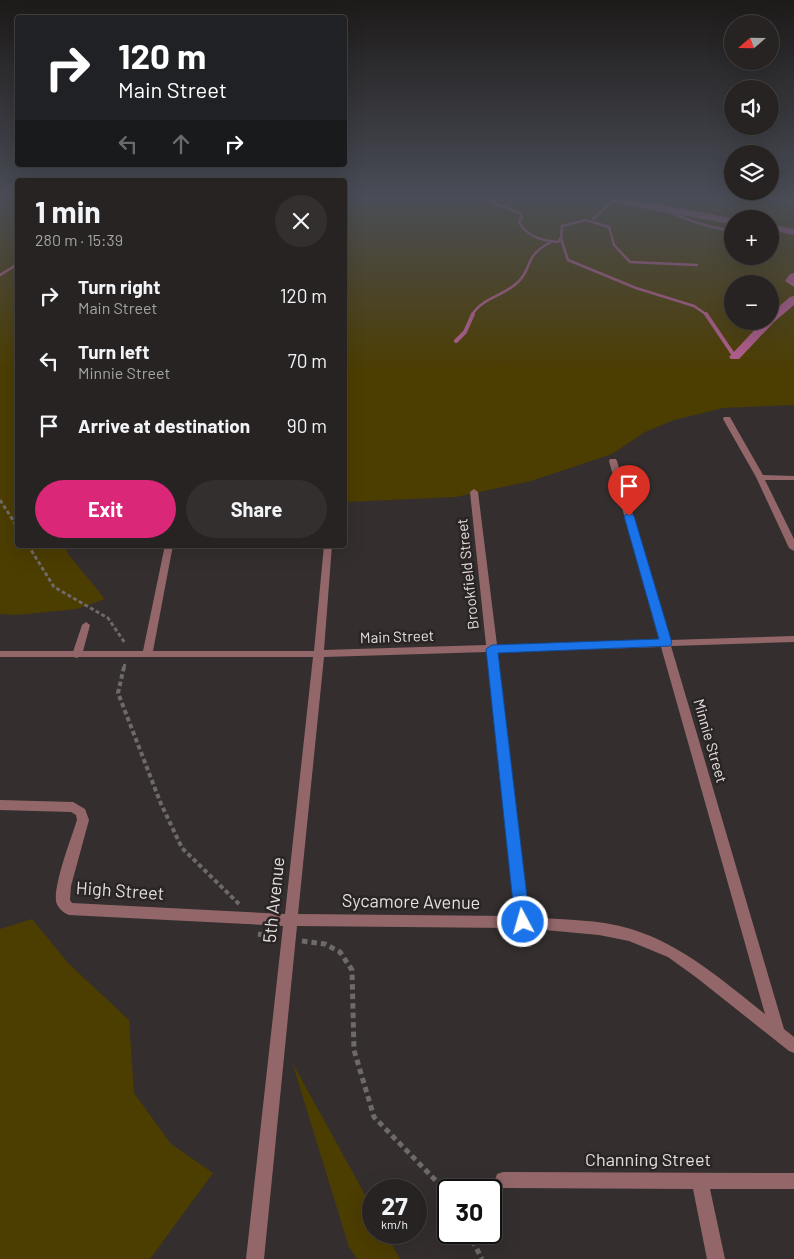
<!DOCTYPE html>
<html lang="en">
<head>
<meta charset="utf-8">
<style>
  :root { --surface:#272322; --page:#332f2f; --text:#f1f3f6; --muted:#a4a4a5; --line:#434040; --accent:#db2777 }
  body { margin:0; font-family:Barlow,sans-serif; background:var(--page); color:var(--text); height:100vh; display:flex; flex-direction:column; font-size:19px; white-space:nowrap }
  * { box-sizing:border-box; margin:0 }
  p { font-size:16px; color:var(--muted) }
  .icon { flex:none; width:28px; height:28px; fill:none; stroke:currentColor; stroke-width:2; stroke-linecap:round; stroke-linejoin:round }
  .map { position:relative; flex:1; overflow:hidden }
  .side { position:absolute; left:15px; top:178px; width:332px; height:370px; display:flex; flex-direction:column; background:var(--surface); border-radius:5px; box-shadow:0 5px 20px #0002,0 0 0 1px var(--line) }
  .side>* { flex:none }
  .hud { position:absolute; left:15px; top:15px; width:332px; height:152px; border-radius:5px; box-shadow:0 5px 20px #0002,0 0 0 1px var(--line); background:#202124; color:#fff; overflow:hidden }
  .needle { width:32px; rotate:250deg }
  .fabs { position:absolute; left:724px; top:15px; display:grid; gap:10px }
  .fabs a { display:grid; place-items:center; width:55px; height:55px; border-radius:50%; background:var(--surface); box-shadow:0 5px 20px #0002,0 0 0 1px var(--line); font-size:25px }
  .speed { position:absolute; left:362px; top:1179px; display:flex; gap:10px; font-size:25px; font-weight:700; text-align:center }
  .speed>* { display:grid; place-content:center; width:65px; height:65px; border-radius:50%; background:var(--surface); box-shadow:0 5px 20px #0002,0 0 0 1px var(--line); line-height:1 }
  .speed small { font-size:12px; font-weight:400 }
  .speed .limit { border:2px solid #111; border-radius:8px; background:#fff; color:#111 }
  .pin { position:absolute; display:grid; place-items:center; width:42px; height:42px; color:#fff; margin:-51px -21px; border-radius:50% 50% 50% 0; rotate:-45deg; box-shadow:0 0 5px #0007 }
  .pin .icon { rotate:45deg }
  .me { position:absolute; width:55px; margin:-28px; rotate:354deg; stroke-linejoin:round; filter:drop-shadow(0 0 4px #0008) }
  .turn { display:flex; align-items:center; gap:18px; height:105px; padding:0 20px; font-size:22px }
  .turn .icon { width:65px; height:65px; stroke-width:2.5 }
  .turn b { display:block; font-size:35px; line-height:42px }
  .lanes { display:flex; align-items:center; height:48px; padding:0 20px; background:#0003; justify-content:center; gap:25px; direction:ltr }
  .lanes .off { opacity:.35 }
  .round { display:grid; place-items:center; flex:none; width:52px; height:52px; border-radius:26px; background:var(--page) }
  .overview { display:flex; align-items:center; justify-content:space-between; height:85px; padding:0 20px }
  h1 { font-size:30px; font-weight:700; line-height:38px }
  .primary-button { display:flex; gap:10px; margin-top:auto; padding:10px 20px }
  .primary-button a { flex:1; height:58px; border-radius:30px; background:var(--accent); color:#fff; font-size:20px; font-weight:700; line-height:58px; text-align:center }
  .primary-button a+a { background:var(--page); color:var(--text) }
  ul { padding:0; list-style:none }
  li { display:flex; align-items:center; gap:15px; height:65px; padding:0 20px }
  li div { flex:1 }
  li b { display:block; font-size:19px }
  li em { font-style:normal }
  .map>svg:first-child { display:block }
  .green { fill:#4c3d00; fill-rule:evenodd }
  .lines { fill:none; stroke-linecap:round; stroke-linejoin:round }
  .stream-far1 { stroke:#b75e8e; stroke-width:2.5 }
  .stream { stroke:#b75e8e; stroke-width:4 }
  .canal { fill:#b75e8e; fill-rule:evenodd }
  .path-far2 { stroke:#6e6a69; stroke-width:3; stroke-dasharray:4 2.5; stroke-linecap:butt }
  .path-far1 { stroke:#6e6a69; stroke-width:4; stroke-dasharray:4.5 3; stroke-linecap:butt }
  .path { stroke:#6e6a69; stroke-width:5; stroke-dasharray:5.5 4; stroke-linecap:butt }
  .lane { fill:#93676a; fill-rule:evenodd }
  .street { fill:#93676a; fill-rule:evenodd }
  .route { fill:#1a73e8; stroke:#114b97 }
  .labels { text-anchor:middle; stroke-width:5; stroke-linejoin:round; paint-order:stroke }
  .street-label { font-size:15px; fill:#e2dfde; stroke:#2a2524 }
  .near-street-label { font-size:18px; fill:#e2dfde; stroke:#2a2524 }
</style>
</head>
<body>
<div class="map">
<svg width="794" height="1259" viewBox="0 0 794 1259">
  <rect width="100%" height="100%" fill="#342f2e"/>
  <path class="green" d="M0 196H17L18 545H65L68 554 105 599 77 609 16 615 0 614Z
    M345 196H794V405L723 408 674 420 645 432 612 454 531 481 456 497 345 502ZM732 219H770V256H732ZM732 284H770V321H732Z
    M32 919 68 963 129 1020 134 1093 171 1144 213 1173 150 1259H0V929Z
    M292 1062 374 1211V1232L386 1233 400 1259H357L349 1247Z"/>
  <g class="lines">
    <path class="stream-far1" d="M12 196 18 199
      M434 196 443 198
      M493 196 491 199 495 204 520 213 522 217 519 222C527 237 542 241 558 242L560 239
      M655 196 662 201V208C684 220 707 227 732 231
      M755 196 794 202
      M593 219 619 196
      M697 265 630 262 614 245 609 227 586 220 562 226 561 239 568 260 636 288 694 306 707 315
      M0 275 18 264
      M472 315C482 298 503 296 517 283 534 268 522 257 551 242"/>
    <path class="stream" d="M706 314 735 357
      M456 341 465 332 473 314"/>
    <path class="canal" d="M616 198 654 203 734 219 732 224 613 203V199Z
      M770 224 794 229V235L770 230Z
      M794 273V287L785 281 790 274Z
      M794 296V305L774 322 739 359H731L729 357 731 355 763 321H770V314L790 297Z"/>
    <path class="path-far2" d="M0 500 18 528
      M28 545 54 587 108 618 125 643
      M124 668 125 663"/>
    <path class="path-far1" d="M124 667 118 693 161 804 182 848 239 904"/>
    <path class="path" d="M258 934 274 937
      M302 941 325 944 340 952 352 970 354 1050 374 1117 444 1189 449 1198
      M468 1232 482 1259"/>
    <path class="lane" d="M86 622 90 625 82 655 77 658 74 657 72 655 82 625Z"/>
    <path class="street" d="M724 417H730L731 419 763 475 794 476V480H765L794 539V551L789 548 756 477 723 419Z
      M610 459H616L617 461 670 640 794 636V642L671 646 784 1029 794 1037V1053L789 1051 697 978 668 957 629 941 599 935 523 928 297 926 264 1259H246L283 926 69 915C63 913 57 907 56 901 54 883 71 839 77 820L76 815 71 812 0 810V800L73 802 85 809 89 820 71 886 70 900 72 903 285 914 313 657H0V651H143L165 545H173L153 651H314L324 545H332L324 650 486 645 470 492 474 489 478 492 497 645 659 640 609 461ZM661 647 765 1014C723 981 683 945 631 929 599 919 562 920 529 917L497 652ZM487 652 516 916 298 914 324 657Z
      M503 1172 794 1173V1189H710L725 1259H707L693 1189 503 1188 497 1186 495 1180 497 1174Z"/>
  </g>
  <linearGradient id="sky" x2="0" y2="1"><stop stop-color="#1d1a19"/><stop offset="0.53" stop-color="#4a4d57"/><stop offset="1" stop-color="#4a4d57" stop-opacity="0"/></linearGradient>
  <rect width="794" height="373" fill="url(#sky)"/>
  <path class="route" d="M629 513 634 516 672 643 670 646 498 653 530 922 528 927 523 929 517 927 515 922 486 649 492 645 659 639 624 516Z"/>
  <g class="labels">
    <g class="street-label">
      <text transform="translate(468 574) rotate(-96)" y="5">Brookfield Street</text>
      <text transform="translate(397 637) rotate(-2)" y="5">Main Street</text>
      <text transform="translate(710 741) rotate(74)" y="5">Minnie Street</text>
    </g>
    <g class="near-street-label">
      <text transform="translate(120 891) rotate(4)" y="6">High Street</text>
      <text transform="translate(274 900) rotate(-84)" y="6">5th Avenue</text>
      <text transform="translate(411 902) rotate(1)" y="6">Sycamore Avenue</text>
      <text x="648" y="1166">Channing Street</text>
    </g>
  </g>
</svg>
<div class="fabs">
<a><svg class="needle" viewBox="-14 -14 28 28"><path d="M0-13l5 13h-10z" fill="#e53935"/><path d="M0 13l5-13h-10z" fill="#a4a4a5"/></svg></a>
<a><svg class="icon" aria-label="sound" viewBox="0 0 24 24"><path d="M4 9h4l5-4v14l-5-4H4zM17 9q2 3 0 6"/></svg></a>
<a><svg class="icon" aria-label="layers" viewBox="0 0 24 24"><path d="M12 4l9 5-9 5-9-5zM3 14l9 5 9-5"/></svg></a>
<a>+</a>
<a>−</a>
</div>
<div class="speed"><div>27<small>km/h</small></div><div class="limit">30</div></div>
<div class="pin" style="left:629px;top:516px;background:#d93025"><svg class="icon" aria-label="arrive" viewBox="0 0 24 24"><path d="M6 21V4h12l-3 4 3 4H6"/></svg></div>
<svg class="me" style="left:523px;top:922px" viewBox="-20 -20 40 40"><circle r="17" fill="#1a73e8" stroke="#fff" stroke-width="3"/><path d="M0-11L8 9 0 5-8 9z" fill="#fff"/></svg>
<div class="hud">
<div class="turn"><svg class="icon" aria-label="right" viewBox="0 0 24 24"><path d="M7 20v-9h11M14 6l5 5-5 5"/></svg><div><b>120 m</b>Main Street</div></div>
<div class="lanes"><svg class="icon off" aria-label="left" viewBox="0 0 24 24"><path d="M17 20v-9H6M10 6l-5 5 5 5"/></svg><svg class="icon off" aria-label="ahead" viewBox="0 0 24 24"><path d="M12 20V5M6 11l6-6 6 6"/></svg><svg class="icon" aria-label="right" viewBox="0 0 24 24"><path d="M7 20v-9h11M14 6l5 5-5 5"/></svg></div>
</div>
<section class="side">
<div class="overview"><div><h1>1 min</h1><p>280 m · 15:39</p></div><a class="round"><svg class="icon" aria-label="close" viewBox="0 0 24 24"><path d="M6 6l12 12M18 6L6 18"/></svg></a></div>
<ul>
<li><svg class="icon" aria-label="right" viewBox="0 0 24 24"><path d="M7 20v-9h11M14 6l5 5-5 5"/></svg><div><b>Turn right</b><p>Main Street</p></div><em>120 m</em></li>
<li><svg class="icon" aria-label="left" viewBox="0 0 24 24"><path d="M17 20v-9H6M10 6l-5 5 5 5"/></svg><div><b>Turn left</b><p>Minnie Street</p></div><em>70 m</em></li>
<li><svg class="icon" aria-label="arrive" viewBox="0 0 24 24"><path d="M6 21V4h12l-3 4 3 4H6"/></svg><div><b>Arrive at destination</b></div><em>90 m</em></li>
</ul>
<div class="primary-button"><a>Exit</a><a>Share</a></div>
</section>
</div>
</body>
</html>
